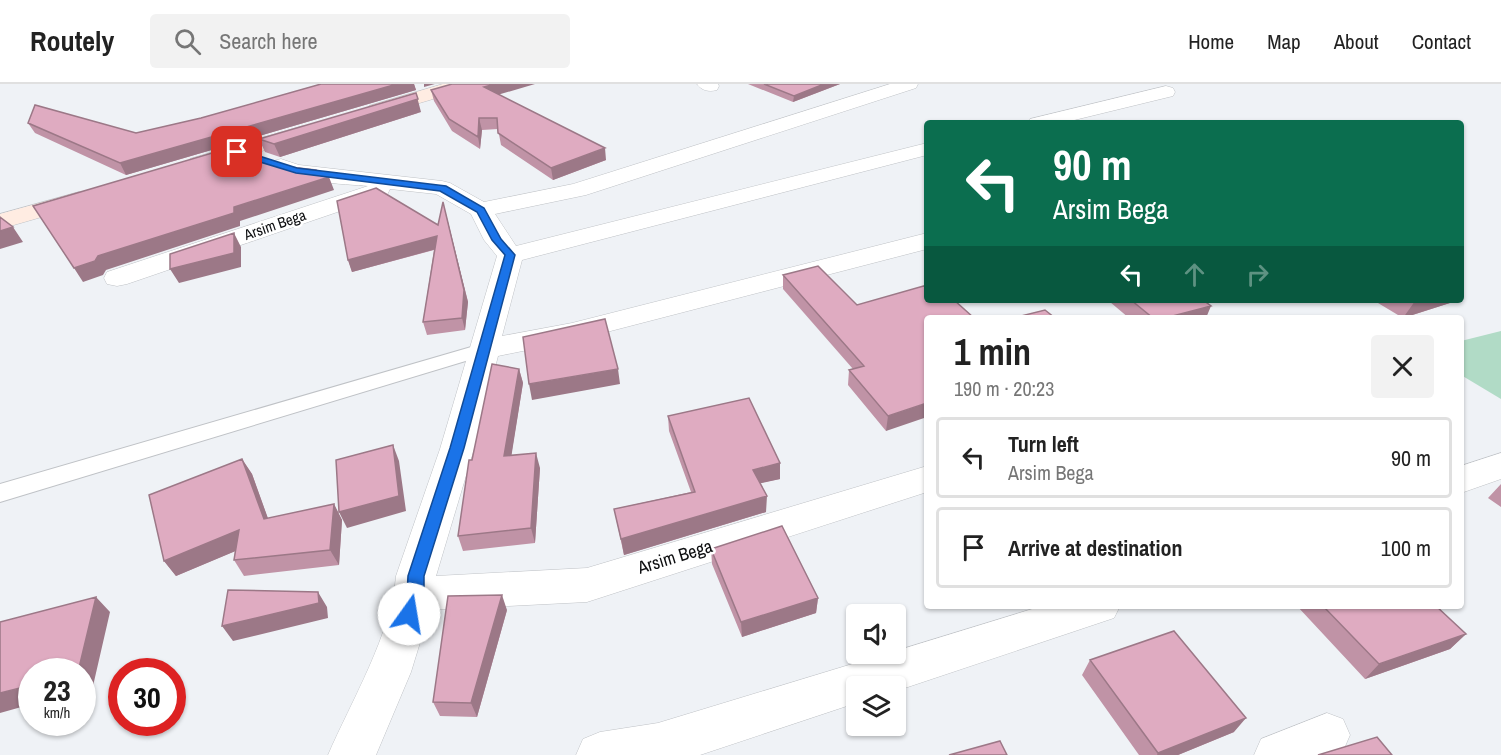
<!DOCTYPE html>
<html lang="en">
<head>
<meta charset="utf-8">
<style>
  :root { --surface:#fff; --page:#f2f2f2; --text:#222; --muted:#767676; --line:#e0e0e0 }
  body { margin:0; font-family:"Archivo Narrow",sans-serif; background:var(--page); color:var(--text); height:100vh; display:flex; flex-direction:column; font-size:22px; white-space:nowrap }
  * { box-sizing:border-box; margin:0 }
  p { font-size:20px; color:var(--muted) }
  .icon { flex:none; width:33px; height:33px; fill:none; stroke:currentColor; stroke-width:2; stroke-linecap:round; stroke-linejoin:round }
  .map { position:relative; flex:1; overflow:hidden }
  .side { position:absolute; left:924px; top:231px; width:540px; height:294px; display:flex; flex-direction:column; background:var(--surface); border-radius:6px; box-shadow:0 2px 4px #0004 }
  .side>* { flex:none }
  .guide { position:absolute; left:924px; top:36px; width:540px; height:183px; border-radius:6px; box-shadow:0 2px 4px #0004; background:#0b6e4f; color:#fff; overflow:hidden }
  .fabs { position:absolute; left:846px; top:520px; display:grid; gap:12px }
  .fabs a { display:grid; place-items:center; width:60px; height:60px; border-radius:6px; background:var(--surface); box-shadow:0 2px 4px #0004; font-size:30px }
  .speed { position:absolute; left:18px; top:574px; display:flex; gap:12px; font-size:30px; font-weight:700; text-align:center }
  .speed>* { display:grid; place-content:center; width:78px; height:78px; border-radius:50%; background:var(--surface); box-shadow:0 2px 4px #0004; line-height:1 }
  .speed small { font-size:15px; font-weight:400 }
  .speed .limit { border:9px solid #d22; background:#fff; color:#111 }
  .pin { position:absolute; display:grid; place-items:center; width:51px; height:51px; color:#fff; margin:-26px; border-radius:12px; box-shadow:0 3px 9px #0006 }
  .me { position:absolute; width:66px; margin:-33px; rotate:13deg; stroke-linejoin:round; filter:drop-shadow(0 0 4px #0008) }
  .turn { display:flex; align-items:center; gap:21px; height:126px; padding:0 30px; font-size:27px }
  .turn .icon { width:78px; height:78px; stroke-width:2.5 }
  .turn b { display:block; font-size:42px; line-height:51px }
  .lanes { display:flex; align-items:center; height:57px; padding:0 30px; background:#0003; justify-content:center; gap:30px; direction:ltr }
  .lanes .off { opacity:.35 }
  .round { display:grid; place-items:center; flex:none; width:63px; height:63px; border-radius:6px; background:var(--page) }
  .overview { display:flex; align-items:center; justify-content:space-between; height:102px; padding:0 30px }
  h1 { font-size:36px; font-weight:700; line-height:45px }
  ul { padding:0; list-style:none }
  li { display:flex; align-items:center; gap:18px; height:81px; margin:0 12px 9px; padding:0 18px; border:3px solid var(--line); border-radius:6px }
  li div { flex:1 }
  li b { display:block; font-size:22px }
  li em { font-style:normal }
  header { display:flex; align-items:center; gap:36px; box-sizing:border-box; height:84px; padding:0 30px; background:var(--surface); border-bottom:2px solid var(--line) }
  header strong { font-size:28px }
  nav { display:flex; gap:33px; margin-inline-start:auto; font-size:21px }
  .search { width:420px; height:54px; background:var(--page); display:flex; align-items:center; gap:15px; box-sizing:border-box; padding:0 21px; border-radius:6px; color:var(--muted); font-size:22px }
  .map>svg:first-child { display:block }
  .green { fill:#b1dbc6 }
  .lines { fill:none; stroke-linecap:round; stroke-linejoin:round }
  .lane-casing { stroke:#bfc2c6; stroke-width:2 }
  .street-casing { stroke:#bfc2c6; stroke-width:1 }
  .secondary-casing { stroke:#bfc2c6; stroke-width:1 }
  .lane { fill:#fff; fill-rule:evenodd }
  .street { fill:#fff; fill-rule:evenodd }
  .secondary { fill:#ffece2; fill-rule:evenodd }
  .wall { fill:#c093a6 }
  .shaded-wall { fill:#9c7887 }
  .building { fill:#dfabc1; stroke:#9c7887; stroke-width:1.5 }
  .route { fill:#1a73e8; stroke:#114b97; stroke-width:1.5 }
  .labels { text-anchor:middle; stroke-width:5; stroke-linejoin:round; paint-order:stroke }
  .far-street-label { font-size:15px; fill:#0d0e10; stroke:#fff }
  .street-label { font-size:18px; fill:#0d0e10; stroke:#fff }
</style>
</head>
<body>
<header>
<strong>Routely</strong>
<div class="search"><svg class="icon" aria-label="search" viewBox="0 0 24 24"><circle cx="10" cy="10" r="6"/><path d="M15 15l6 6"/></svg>Search here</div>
<nav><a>Home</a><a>Map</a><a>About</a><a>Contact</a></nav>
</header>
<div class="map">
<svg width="1501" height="671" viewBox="0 0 1501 671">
  <rect width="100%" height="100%" fill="#eff2f6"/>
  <path class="green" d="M1501 247V315L1461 291V257Z"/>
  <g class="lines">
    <defs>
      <path id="lane" d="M485 259 492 261 495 265 492 269 0 418V400Z"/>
      <path id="street" d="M697 0H718L719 2 717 6C709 8 702 7 697 0Z
        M890 0H918L916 4 586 111 495 130 516 162 927 59V71L522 176 502 252 572 239 927 149V165L572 257 498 272 474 365 436 492 587 484 927 382V408L587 518 430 526 411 588 376 671H328C351 618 392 549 396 492L440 365 497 172 484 156 471 130 436 110 390 105 387 111 127 200 117 202 107 200 104 194 107 188 368 102C347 100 281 98 270 82L273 77 281 75 299 81 442 97 450 99 484 118 573 100Z
        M1166 2 1173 4 1175 8 1173 12 1062 39H1027L1030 35Z
        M1501 369V395L1461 409V382Z
        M1042 522H1120L1114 534 896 607V603H856V619L700 671H576L583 655 600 648 658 639 885 570H896V567Z
        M1327 629 1343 635 1350 651 1343 667 1334 671H1254L1261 655Z"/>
      <path id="secondary" d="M443 0H472L470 4 376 32 369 30 366 26 369 22Z
        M303 42 310 44 313 48 310 52 198 87 190 85 187 80 190 75Z
        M79 108 87 110 91 115 87 120 0 145V130Z"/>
    </defs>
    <use href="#lane" class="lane-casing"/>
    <use href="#street" class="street-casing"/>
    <use href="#secondary" class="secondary-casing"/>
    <use href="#lane" class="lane"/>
    <use href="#street" class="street"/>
    <use href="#secondary" class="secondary"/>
  </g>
  <path class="wall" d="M321 0H414L416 6 126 91 35 49 28 39 136 49 201 34Z
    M748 0H840L793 18Z
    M431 6 499 10 606 76 553 96 501 61 498 45 482 46 480 65 452 47 434 17Z
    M421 28 280 73 265 68 259 55Z
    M446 130 468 218 465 246 427 251 423 238 434 166 352 188 348 176 438 141Z
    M783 191 857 221 974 234 886 347 848 301 849 286 853 285 783 205Z
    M1111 216H1203L1206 234H1129L1110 218Z
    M1373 216H1455L1453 218 1403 234Z
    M519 285 523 299 511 372 540 384 535 459 463 467 458 452 472 376Z
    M668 332 780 379V395L760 399 766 428 624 471 614 425 691 408 669 347Z
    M242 375 252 390 268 435 334 420 342 436 339 481 244 492 234 476 235 467 176 492 164 477Z
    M1501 400V423L1488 414Z
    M711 465 818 514 816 529 742 553 712 480Z
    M1297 522H1436L1466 550 1450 565 1365 595Z
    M507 526 477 633 440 632 433 618Z
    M1090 576 1234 648 1178 671H1139L1082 591Z"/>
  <path class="shaded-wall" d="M397 0H414L416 6 126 91 120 79Z
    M424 0H435L424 3Z
    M495 0H535L487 14 484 3Z
    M824 0H840L793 18 794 12Z
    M416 9 421 28 280 73 274 60Z
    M479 34 482 46 480 65 478 53Z
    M605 64 606 76 553 96 551 84Z
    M329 93 334 106 240 137V142L106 186 103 191 83 198 74 184 98 172 234 123Z
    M446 130 468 218 465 246 462 234Z
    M13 143 23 158 0 165V147Z
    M234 149 241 163V183L179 199 170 185Z
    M437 152 440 164 352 188 348 176Z
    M1418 216H1455L1453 218 1403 234 1415 217Z
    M1211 222 1206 234H1165Z
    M519 285 523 299 509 387 504 372Z
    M618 285 620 300 532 316 529 300Z
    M927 319V333L886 347 888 332Z
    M393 361 399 377 406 427 347 444 339 428Z
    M536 369 540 384 535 459 531 444Z
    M242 375 252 390 274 451 264 435Z
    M780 379V395L753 401V386Z
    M767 412 766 428 624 471 621 455Z
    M334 420 342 436 339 481 330 466Z
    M239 446 250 461 176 492 164 477Z
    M318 508 327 523 328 534 233 557 222 542Z
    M502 511 507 526 477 633 471 619Z
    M96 513 110 528 93 602 82 606V588H77Z
    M818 514 816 529 742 553 741 538Z
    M1466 550 1450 565 1365 595 1379 580Z
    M32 601V620L0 629V609Z
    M1246 634 1234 648 1178 671H1157L1158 669Z"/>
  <path class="building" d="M321 0H397L120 79 28 39 35 21 136 49 201 34Z
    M452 0H495L484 3 605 64 551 84 498 49 497 34H479L478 53 449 35 431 6Z
    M764 0H824L794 12Z
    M416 9 418 15 274 60 259 55Z
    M229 64 290 83 316 86 329 93 234 123V129L98 172 95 177 74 184 33 122Z
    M376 104 438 141 443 118 464 206 462 234 423 238 437 152 348 176 337 117Z
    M0 133 13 143 0 147Z
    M234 149V169L170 185V170Z
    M818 182 857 221 927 201V216H954L974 234H927V319L888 332 849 286 864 282 783 191Z
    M1131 216H1203L1211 222 1165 234H1153Z
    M1045 226 1055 234H1013Z
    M605 235 618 285 529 300 523 253Z
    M492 280 519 285 504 372 536 369 531 444 458 452 469 376H472Z
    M749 314 780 379 753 386 767 412 621 455 614 425 695 408 668 332Z
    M393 361 399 412 339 428 336 376Z
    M242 375 264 435 334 420 330 466 234 476 239 446 164 477 149 411Z
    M782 442 818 514 741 538 711 465Z
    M228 506 318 508 319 519 222 542Z
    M502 511 471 619 433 618 448 512Z
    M96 513 78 588H32V601L0 609V538Z
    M1323 522H1436L1466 550 1379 580Z
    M1174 547 1246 634 1158 669 1090 576Z
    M1377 653 1392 671H1318Z
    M1000 657 1007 671H949Z"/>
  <path class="route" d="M237 65 297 84 446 102 484 124 501 155 515 171 464 364 424 492V510L415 535 409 537 403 535 400 530 407 510 408 492 450 364 505 171 492 156 477 128 440 107 296 89 234 70V66Z"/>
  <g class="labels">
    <g class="far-street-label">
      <text transform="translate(275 141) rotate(-19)" y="5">Arsim Bega</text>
    </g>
    <g class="street-label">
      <text transform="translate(675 473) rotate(-17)" y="6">Arsim Bega</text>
    </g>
  </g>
</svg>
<div class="fabs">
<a><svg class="icon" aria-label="sound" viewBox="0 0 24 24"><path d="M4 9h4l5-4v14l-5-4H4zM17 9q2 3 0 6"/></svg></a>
<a><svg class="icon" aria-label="layers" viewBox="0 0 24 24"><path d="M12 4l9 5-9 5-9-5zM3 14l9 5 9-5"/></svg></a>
</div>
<div class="speed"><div>23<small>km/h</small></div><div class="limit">30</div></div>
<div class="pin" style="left:237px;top:68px;background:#d93025"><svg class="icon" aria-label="arrive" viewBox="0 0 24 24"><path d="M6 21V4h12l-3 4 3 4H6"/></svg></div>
<svg class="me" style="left:409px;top:530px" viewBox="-20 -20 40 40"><circle r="19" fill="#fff"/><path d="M0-13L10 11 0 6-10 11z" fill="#1a73e8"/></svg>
<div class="guide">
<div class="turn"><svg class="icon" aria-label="left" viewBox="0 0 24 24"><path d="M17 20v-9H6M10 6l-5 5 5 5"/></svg><div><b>90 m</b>Arsim Bega</div></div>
<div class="lanes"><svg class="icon" aria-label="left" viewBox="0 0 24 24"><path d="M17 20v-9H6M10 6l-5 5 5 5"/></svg><svg class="icon off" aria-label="ahead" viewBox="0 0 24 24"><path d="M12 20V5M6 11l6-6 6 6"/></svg><svg class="icon off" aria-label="right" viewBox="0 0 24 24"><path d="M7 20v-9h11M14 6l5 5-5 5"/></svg></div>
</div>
<section class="side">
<div class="overview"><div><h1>1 min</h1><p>190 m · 20:23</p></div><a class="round"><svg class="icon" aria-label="close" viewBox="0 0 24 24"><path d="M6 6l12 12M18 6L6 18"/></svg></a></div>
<ul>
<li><svg class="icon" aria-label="left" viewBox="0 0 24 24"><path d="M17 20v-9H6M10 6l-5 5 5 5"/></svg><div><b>Turn left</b><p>Arsim Bega</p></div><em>90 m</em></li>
<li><svg class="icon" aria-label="arrive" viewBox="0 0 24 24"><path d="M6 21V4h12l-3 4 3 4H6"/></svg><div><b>Arrive at destination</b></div><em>100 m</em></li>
</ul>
</section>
</div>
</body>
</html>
